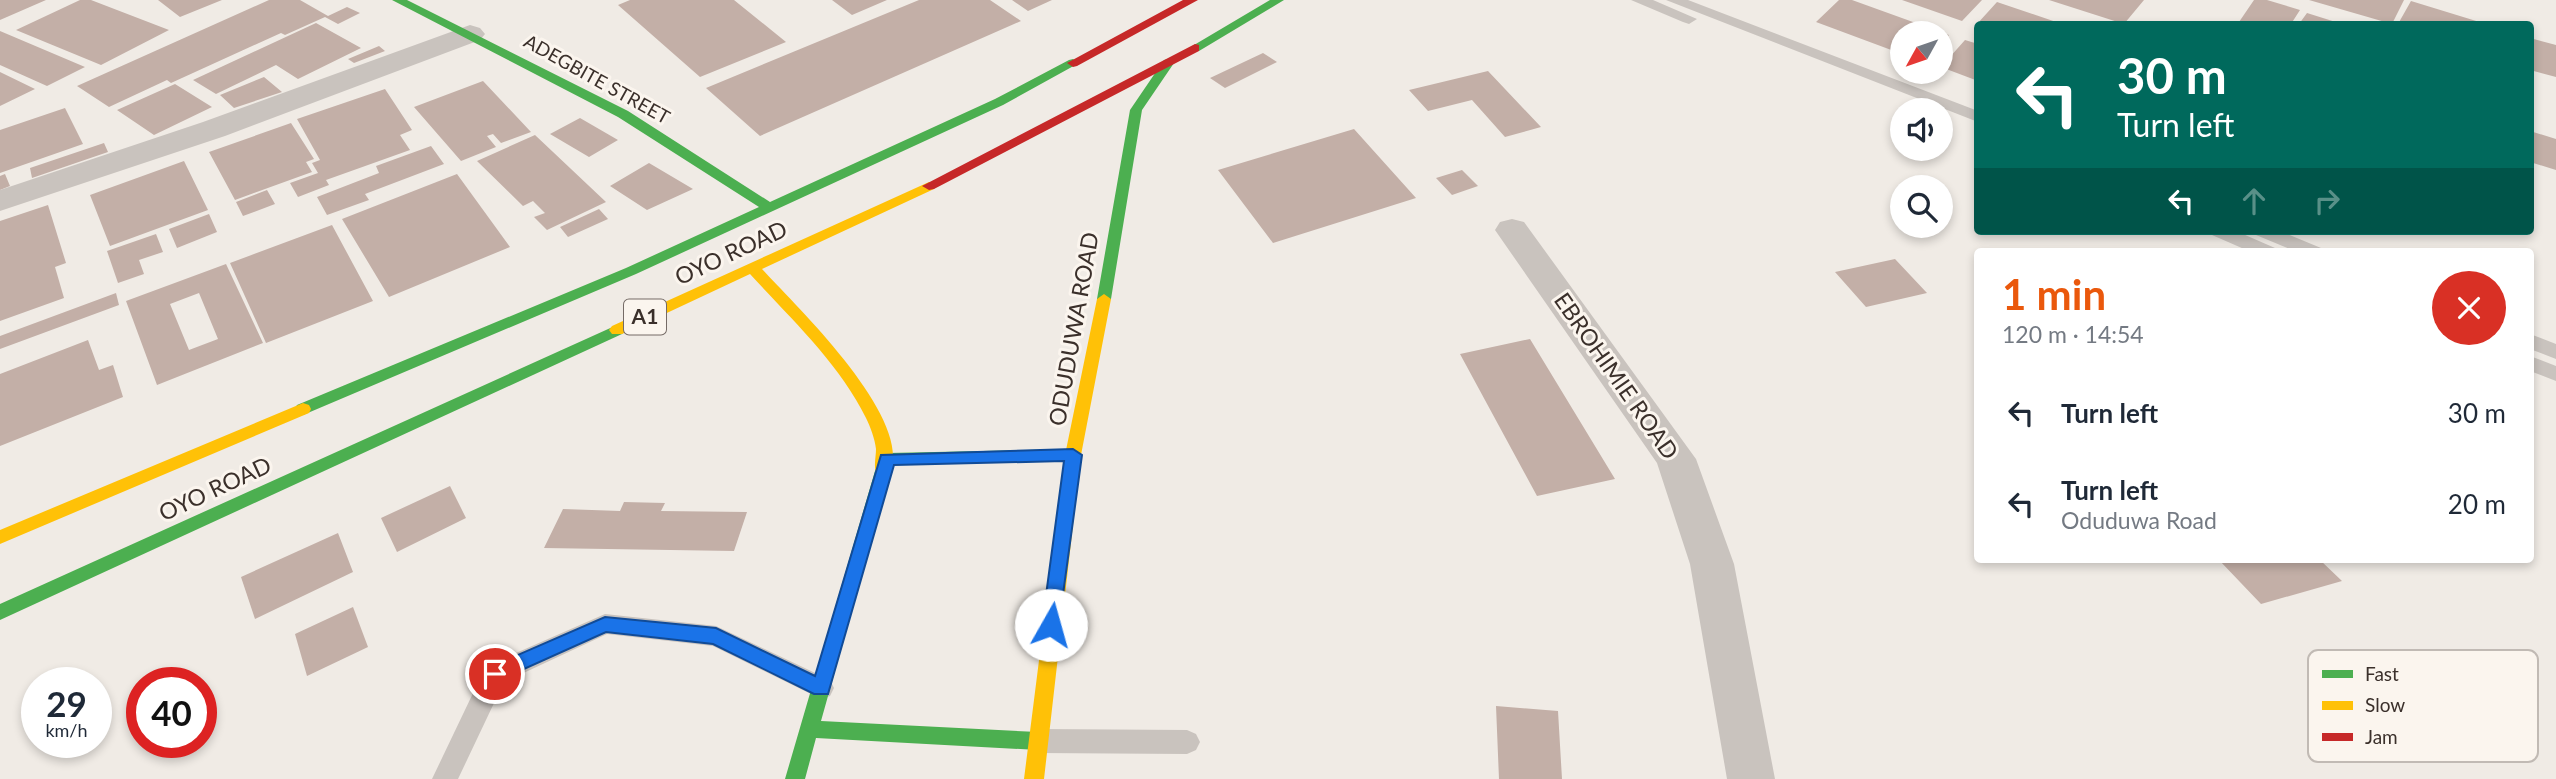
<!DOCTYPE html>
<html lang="en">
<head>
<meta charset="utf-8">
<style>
  :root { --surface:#fff; --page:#f6f6f7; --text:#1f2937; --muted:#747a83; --accent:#ea580c }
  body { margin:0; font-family:Lato,sans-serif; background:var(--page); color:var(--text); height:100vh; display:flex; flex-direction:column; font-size:26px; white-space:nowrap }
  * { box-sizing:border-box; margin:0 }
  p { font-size:23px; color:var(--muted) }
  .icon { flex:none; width:38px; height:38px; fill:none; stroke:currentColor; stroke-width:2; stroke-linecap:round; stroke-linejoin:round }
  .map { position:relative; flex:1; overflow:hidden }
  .panel { position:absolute; left:1974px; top:248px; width:560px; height:315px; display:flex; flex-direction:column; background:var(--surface); border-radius:7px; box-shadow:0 4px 10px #0003 }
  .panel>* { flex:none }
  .top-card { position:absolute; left:1974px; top:21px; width:560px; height:214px; border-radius:7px; box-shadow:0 4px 10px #0003; background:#00695c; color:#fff; overflow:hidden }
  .needle { width:46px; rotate:230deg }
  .controls { position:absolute; left:1890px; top:21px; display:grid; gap:14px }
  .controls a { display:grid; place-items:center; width:63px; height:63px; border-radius:50%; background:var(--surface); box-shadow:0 4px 10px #0003; font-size:35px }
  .speed { position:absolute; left:21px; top:667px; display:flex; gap:14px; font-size:35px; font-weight:700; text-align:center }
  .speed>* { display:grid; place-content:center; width:91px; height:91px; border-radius:50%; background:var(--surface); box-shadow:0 4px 10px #0003; line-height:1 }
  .speed small { font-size:18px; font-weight:400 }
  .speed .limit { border:10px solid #d22; background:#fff; color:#111 }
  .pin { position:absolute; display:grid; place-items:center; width:60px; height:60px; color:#fff; margin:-30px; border:4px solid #fff; border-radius:50%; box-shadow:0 2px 7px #0007 }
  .me { position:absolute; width:77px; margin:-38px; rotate:7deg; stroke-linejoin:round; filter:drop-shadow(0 0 5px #0008) }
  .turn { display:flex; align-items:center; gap:24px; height:147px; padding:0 28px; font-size:32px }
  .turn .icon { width:91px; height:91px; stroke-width:2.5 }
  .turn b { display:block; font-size:49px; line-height:60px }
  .lanes { display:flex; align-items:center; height:66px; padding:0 28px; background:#0003; justify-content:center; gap:35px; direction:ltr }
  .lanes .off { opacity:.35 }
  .round { display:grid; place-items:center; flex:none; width:74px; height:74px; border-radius:37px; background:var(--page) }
  .headline { display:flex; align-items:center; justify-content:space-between; height:119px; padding:0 28px }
  h1 { font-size:42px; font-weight:700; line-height:52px; color:var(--accent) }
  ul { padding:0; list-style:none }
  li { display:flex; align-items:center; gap:21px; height:91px; padding:0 28px }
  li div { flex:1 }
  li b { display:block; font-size:26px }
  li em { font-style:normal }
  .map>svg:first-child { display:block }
  .building { fill:#c3afa7; fill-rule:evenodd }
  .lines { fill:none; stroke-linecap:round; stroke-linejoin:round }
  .lane { fill:#c9c3be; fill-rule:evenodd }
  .street { fill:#c9c3be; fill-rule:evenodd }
  .fast { fill:#4caf50; fill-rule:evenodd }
  .slow { fill:#ffc107; fill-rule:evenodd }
  .jam { fill:#c62828; fill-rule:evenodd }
  .route { fill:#1a73e8; stroke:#114b97; stroke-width:2 }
  .labels { text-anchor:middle; stroke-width:6; stroke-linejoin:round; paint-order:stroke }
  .far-street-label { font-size:19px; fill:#3b302b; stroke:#fbf5ee }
  .shield { fill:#fbf5ee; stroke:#756b66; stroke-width:2 }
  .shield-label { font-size:21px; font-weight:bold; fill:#3b302b }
  .street-label { font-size:23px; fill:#3b302b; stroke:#fbf5ee }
  .key { fill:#fbf5ee; stroke:#c1bab4; stroke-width:2 }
  .key-label { font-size:19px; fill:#3b302b }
</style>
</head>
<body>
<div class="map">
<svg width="2556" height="779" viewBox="0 0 2556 779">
  <rect width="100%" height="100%" fill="#f0ebe5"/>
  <path class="building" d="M0 0H46L0 20Z
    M80 0H91L169 30 101 65 16 30Z
    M158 0H222L180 17Z
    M269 0H300L328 16 347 7 360 13 338 24 325 17 285 35 281 33 171 83 167 80 109 107 77 86Z
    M630 0H734L786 42 700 77 618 5Z
    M832 0H887L852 15Z
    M919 0H990L1021 21 760 136 706 88Z
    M1012 0H1052L1028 11Z
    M1839 0H1852L1949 35 1941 44V33H1902V54L1816 22Z
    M1902 0H1982L1962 21Z
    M2049 0H2144L2124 24Z
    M2254 0H2267L2300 10 2291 24 2239 22Z
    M2309 0H2404L2392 24Z
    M2411 1 2486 24H2398Z
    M1997 2 2062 24H1977Z
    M2307 13 2342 24H2299Z
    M316 23 361 48 298 79 276 65 216 94 193 80Z
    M0 31 85 67 47 86 0 65Z
    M2530 38 2556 45V77L2530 70Z
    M1965 40 1978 44V81L1941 67Z
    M379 46 385 51 354 63 348 59Z
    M1263 53 1277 62 1225 88 1210 78Z
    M1488 71 1541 127 1505 137 1472 100 1428 111 1409 90Z
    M0 72 35 89 0 106Z
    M264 77 282 92 234 108 220 95Z
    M483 81 531 132 501 143 493 134 487 136 496 147 461 161 414 107Z
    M175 84 212 107 154 135 117 110Z
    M385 89 412 130 400 135 410 150 326 180 329 185 298 197 290 183 318 173 312 163 320 160 297 119Z
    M65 108 83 144 0 173V130Z
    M580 118 618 140 589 157 550 134Z
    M291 123 314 159 306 162 312 172 235 200 209 152Z
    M1354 129 1416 198 1273 243 1218 170Z
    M2530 131 2556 139V170L2530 162Z
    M535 135 606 202 547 230 534 217 545 213 533 201 523 206 477 161Z
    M104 143 108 152 32 178 30 168Z
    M431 146 444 164 365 194 369 200 327 215 317 197 379 173 376 166Z
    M184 161 208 210 110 246 90 195Z
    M649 163 693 189 647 210 610 186Z
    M1462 170 1478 186 1452 195 1436 178Z
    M5 174 10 186 0 190V176Z
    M457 174 510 247 389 297 342 219Z
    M267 190 275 204 243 216 236 202Z
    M48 205 66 263 55 267 64 298 0 321V221Z
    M599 209 608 219 568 237 560 227Z
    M209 214 217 232 177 248 169 229Z
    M332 225 373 301 266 343 230 263Z
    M156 234 163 252 139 260 144 274 118 283 107 251Z
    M1895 259 1927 293 1866 307 1835 272Z
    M226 264 263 343 157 385 126 301ZM199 293 218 339 189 350 170 304Z
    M116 293 119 305 0 349V336Z
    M1530 339 1615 479 1537 496 1460 354Z
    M88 340 99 370 113 365 123 397 0 446V374Z
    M450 486 466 518 397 552 381 518Z
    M624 502 665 503 661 511 747 512 734 551 544 548 563 509 620 511Z
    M338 533 353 572 255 619 241 577Z
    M2219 560H2320L2342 581 2261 604Z
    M353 607 368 647 307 676 295 634Z
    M1496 706 1558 711 1562 779H1499Z"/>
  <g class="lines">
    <path class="lane" d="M1631 0H1653L1697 19 1689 24 1683 22Z
      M1666 0H1688L1978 111V122Z
      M2210 231H2236L2275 248 2278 252H2251L2212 235Z
      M2254 231H2280L2321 248 2324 252H2297L2256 235Z
      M2530 334 2556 344V359L2530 349Z
      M2530 356 2556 366V381L2530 371Z
      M605 614 716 626 830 680 834 688 830 696 821 699 713 646 607 634 504 682 458 779H432L486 666Z
      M1038 729 1187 730 1196 734 1200 742 1196 750 1187 754 1038 753 1029 749 1025 741 1029 733Z"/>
    <path class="street" d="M470 25 480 28 485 34 480 40 225 136 0 211V190L203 122Z
      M1512 219 1524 222 1696 459 1734 564 1775 779H1727L1690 564 1657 463 1495 230 1500 222Z"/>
    <path class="fast" d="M392 0H407L628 111 770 202 995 99 1069 60 1073 59 1079 63 1003 105 636 274 303 415 297 413 295 409 297 405 626 268 759 207 618 117Z
      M1270 0H1284L1199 51H1191L1189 48Z
      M1168 59 1174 63 1142 110 1111 299 1104 304 1097 299 1130 110 1164 60Z
      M617 325 625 330 622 334 0 620V604Z
      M1073 449 1079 451 1081 455 1079 459 1073 461 887 465 881 463 879 459 881 455 887 453Z
      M883 465 889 467 891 471 821 721 1038 732 1045 735 1048 741 1045 747 1038 750 816 738 805 779H785L875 471 877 467Z"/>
    <path class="slow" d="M929 182 934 183 936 186 934 189 762 269C796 306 917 421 889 475H877C873 467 876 458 876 449 875 439 870 426 866 418 839 363 791 319 750 274L622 334H612L609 330 612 326Z
      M1104 294 1111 299 1081 455 1044 779H1024L1065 455 1097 299Z
      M303 403 309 405 311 409 309 413 0 544V530Z"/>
    <path class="jam" d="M1183 0H1198L1077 66 1073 67 1067 63Z
      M1195 44 1199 45V51L934 189 929 190 922 186Z"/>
  </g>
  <path class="route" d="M1073 449 1082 455 1058 631H1045L1042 625 1064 461 894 465 828 694H814L713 644 606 632 495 682 488 679 485 674 488 668 605 617 716 628 815 676 881 455Z"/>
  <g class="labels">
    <g class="far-street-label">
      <text transform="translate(597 79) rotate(29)" y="7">ADEGBITE STREET</text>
    </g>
    <rect class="shield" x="624" y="299.5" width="42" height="35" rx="5"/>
    <g class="shield-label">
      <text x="645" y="324">A1</text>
    </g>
    <g class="street-label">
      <text transform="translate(731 253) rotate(-25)" y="8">OYO ROAD</text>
      <text transform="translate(1074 329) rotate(-80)" y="8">ODUDUWA ROAD</text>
      <text transform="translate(1616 376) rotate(55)" y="8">EBROHIMIE ROAD</text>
      <text transform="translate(215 489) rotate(-25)" y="8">OYO ROAD</text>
    </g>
  </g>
  <rect x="2308" y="650" width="230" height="112" rx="10" class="key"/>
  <rect x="2322" y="670" width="31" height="8" fill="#4caf50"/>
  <rect x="2322" y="701" width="31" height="9" fill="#ffc107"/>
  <rect x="2322" y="733" width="31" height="8" fill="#c62828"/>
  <g class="key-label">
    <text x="2365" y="681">Fast</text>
    <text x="2365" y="712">Slow</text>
    <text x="2365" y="744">Jam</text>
  </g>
</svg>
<div class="controls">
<a><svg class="needle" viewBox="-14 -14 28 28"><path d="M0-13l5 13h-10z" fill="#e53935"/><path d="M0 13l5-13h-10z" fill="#747a83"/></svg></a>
<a><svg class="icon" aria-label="sound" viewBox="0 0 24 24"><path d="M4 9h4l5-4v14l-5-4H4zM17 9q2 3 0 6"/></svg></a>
<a><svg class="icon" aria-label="search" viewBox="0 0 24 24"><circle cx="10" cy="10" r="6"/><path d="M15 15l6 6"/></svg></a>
</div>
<div class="speed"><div>29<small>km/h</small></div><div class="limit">40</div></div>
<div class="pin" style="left:495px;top:674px;background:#d93025"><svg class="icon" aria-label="arrive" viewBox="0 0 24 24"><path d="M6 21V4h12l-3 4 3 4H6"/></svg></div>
<svg class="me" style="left:1051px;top:625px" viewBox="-20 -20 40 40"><circle r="19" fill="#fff"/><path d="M0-13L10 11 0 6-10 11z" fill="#1a73e8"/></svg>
<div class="top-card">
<div class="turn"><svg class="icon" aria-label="left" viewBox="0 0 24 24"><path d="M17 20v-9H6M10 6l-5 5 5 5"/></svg><div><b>30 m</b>Turn left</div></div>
<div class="lanes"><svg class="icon" aria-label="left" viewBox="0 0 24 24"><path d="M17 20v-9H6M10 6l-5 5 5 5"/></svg><svg class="icon off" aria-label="ahead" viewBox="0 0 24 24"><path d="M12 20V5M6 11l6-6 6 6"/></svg><svg class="icon off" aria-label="right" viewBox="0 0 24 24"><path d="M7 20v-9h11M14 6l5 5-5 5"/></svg></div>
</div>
<section class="panel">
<div class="headline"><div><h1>1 min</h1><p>120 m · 14:54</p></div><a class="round" style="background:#d93025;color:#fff"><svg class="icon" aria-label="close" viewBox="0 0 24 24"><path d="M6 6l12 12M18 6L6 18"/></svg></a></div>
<ul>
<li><svg class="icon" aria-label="left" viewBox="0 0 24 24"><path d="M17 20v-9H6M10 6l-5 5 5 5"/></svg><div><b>Turn left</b></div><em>30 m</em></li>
<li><svg class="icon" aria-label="left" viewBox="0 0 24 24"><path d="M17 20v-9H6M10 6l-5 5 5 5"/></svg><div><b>Turn left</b><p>Oduduwa Road</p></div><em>20 m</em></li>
</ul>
</section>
</div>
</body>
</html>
